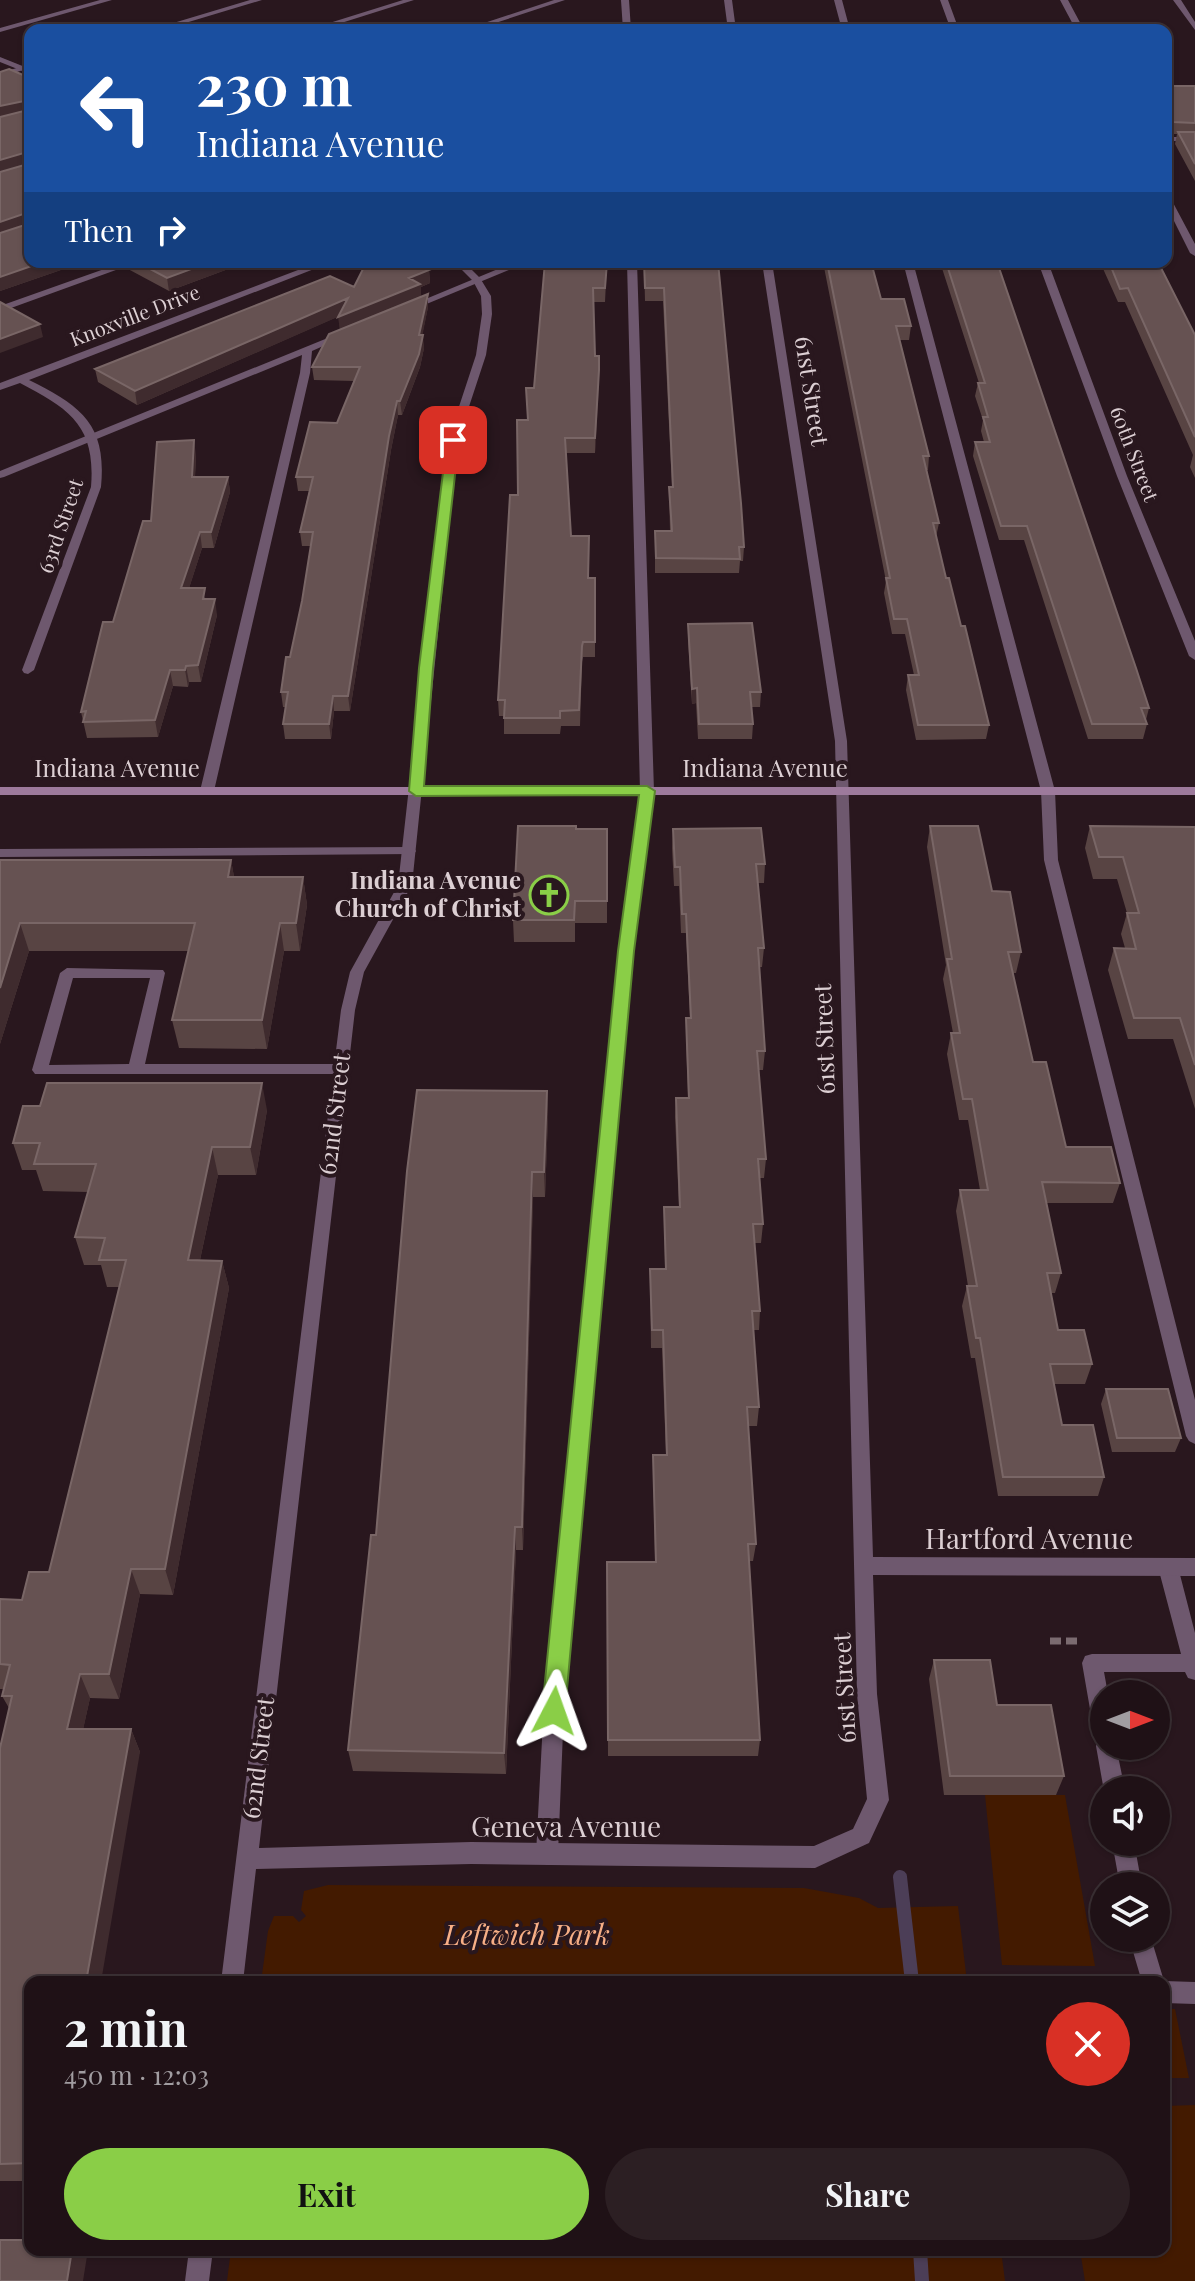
<!DOCTYPE html>
<html lang="en">
<head>
<meta charset="utf-8">
<style>
  :root { --surface:#1f1116; --page:#2c1f23; --text:#f1f3f6; --muted:#a19da1; --line:#3c3135; --accent:#8ace47 }
  body { margin:0; font-family:"Playfair Display",serif; background:var(--page); color:var(--text); height:100vh; display:flex; flex-direction:column; font-size:30px; white-space:nowrap }
  * { box-sizing:border-box; margin:0 }
  p { font-size:26px; color:var(--muted) }
  .icon { flex:none; width:44px; height:44px; fill:none; stroke:currentColor; stroke-width:2; stroke-linecap:round; stroke-linejoin:round }
  .map { position:relative; flex:1; overflow:hidden }
  .side { position:absolute; left:24px; top:1976px; width:1146px; height:280px; display:flex; flex-direction:column; background:var(--surface); border-radius:16px; box-shadow:0 2px 6px #0004,0 0 0 2px var(--line) }
  .side>* { flex:none }
  .top-card { position:absolute; left:24px; top:24px; width:1148px; height:244px; border-radius:16px; box-shadow:0 2px 6px #0004,0 0 0 2px var(--line); background:#1a4fa0; color:#fff; overflow:hidden }
  .needle { width:52px; rotate:90deg }
  .buttons { position:absolute; left:1090px; top:1680px; display:grid; gap:16px }
  .buttons a { display:grid; place-items:center; width:80px; height:80px; border-radius:50%; background:var(--surface); box-shadow:0 2px 6px #0004,0 0 0 2px var(--line); font-size:40px }
  .pin { position:absolute; display:grid; place-items:center; width:68px; height:68px; color:#fff; margin:-34px; border-radius:16px; box-shadow:0 4px 12px #0006 }
  .me { position:absolute; width:88px; margin:-44px; rotate:4deg; stroke-linejoin:round; filter:drop-shadow(0 0 6px #0008) }
  .turn { display:flex; align-items:center; gap:28px; height:168px; padding:0 40px; font-size:36px }
  .turn .icon { width:104px; height:104px; stroke-width:2.5 }
  .turn b { display:block; font-size:56px; line-height:68px }
  .then { display:flex; align-items:center; height:76px; padding:0 40px; background:#0003; gap:16px; font-size:30px }
  .round { display:grid; place-items:center; flex:none; width:84px; height:84px; border-radius:42px; background:var(--page) }
  .headline { display:flex; align-items:center; justify-content:space-between; height:136px; padding:0 40px }
  h1 { font-size:48px; font-weight:700; line-height:60px }
  .button { display:flex; gap:16px; margin-top:auto; padding:16px 40px }
  .button a { flex:1; height:92px; border-radius:48px; background:var(--accent); color:#111; font-size:32px; font-weight:700; line-height:92px; text-align:center }
  .button a+a { background:var(--page); color:var(--text) }
  .map>svg:first-child { display:block }
  .green { fill:#431a00 }
  .lines { fill:none; stroke-linecap:round; stroke-linejoin:round }
  .stream { stroke:#4c3e57; stroke-width:14 }
  .path { stroke:#7b6b70; stroke-width:7; stroke-dasharray:11 5; stroke-linecap:butt }
  .lane { fill:#6e586e; fill-rule:evenodd }
  .street { fill:#6e586e; fill-rule:evenodd }
  .secondary { fill:#9d7a9c; fill-rule:evenodd }
  .wall { fill:#584443 }
  .shaded-wall { fill:#3f2b2e }
  .building { fill:#665252; stroke:#796666; stroke-width:2 }
  .route { fill:#8ace47; stroke:#5a862e; stroke-width:2 }
  .labels { text-anchor:middle; stroke-width:8; stroke-linejoin:round; paint-order:stroke }
  .far-street-label { font-size:20px; fill:#dccfd3; stroke:#29171e }
  .street-label { font-size:24px; fill:#dccfd3; stroke:#29171e }
  .poi-label { font-size:24px; font-weight:bold; fill:#dccfd3; stroke:#29171e; text-anchor:end }
  .near-street-label { font-size:28px; fill:#dccfd3; stroke:#29171e }
  .near-park-label { font-size:28px; font-style:italic; fill:#f8af86; stroke:#29171e }
</style>
</head>
<body>
<div class="map">
<svg width="1195" height="2281" viewBox="0 0 1195 2281">
  <rect width="100%" height="100%" fill="#29171e"/>
  <path class="green" d="M985 1795H1065L1095 1966 1002 1965Z
    M328 1885 804 1888 859 1898 878 1908 958 1906 967 1982H261L268 1931 274 1916H293L299 1922 306 1916 301 1910 304 1891Z
    M1164 2009H1175L1189 2078H1164Z
    M1195 2105V2281H1085L1080 2250H1164V2106Z
    M231 2250H1001L1005 2281H227Z"/>
  <g class="lines">
    <path class="stream" d="M900 1877 912 1982
      M920 2250 922 2281"/>
    <path class="path" d="M1050 1641H1077"/>
    <path class="lane" d="M250 0H262L162 30H150Z
      M554 0H565L474 30H463Z
      M621 0H629L631 30H623Z
      M834 0H842L850 30H842Z
      M1060 0H1068L1084 30H1076Z
      M30 64V68L0 77V73Z
      M1166 194 1170 197 1195 244V256L1190 253 1166 205Z
      M124 262H138L0 312V306Z
      M515 262H528L412 310 404 308Z
      M627 262H637L654 791 633 951 565 1683 558 1854 555 1862 547 1865 539 1862 536 1854 545 1683 619 951 640 791Z
      M903 262H913L1055 791 1058 860 1195 1400V1444L1189 1441 1186 1436 1044 860 1041 791Z
      M340 333 348 335 312 351 310 373 214 791 212 794H202L200 791 300 373 302 355 4 477 0 478V471Z
      M409 847 414 848 416 851 414 854 0 857V849Z
      M67 968 163 970 165 973 145 1064H341L349 1069 341 1074H35L32 1070 60 973ZM73 978H150L129 1064 49 1065Z
      M1168 1558 1175 1561 1178 1567 1195 1633V1680L1188 1678 1185 1672H1104L1108 1694H1104V1746H1116L1125 1790 1104 1791 1096 1746 1098 1740 1094 1732 1082 1663 1085 1656 1092 1654H1181L1158 1567 1161 1561Z
      M1112 1842H1134L1142 1886H1120Z
      M1129 1938H1151L1164 1981 1195 1982V2004L1164 2003V1982H1142Z"/>
    <path class="street" d="M100 0H112L0 32V28Z
      M403 0H414L319 30H307Z
      M724 0H732L736 30H728Z
      M940 0H948L959 30H951Z
      M1173 0H1181L1195 22V30Z
      M0 57 30 69V74L0 62Z
      M1166 137H1195V141H1166Z
      M319 262H332L29 380C81 406 107 424 101 487L34 670 28 674 24 673 22 670 91 487C96 426 70 409 20 383L0 390V383Z
      M454 262H464L480 278 491 296 492 314 486 355 458 440 412 885 364 972 355 1010 259 1848 471 1842 814 1846 853 1829 867 1799 857 1694 835 741 762 262H772L847 741 873 1557 1195 1558V1576L873 1575 877 1694 889 1800 869 1843 815 1868 471 1864 256 1869 243 1982H221L341 1010 350 972 398 885 448 440 476 355 482 314 481 296 473 281Z
      M1038 262H1048L1127 476 1195 641V660L1189 656 1117 476Z
      M189 2250H213L209 2281H185Z"/>
    <path class="secondary" d="M0 787H1195V795H0Z"/>
  </g>
  <path class="wall" d="M0 72 30 78V262H84L0 291Z
    M1166 86H1195V181L1175 144 1177 134H1170L1166 125Z
    M127 262H247L169 291 128 269Z
    M607 262 605 302H593L595 356 599 370 595 453H566L571 536 588 578H595V657H583L582 662 580 726H561L560 734H504V716H499L498 700 518 495 527 420 534 388Z
    M644 262H718L744 547 743 561H740L739 573H655V531H670L669 487H672L663 301H645Z
    M823 262H871L881 299 911 326 909 340H900L929 456 928 470H927L939 523 936 537 946 578 961 626 989 725 986 739 916 740 906 690 908 675H914L905 634H892L884 593 886 581Z
    M940 262H997L1149 708 1146 720 1147 724 1143 739H1088L1024 540H999L973 456 975 442H984L981 431 983 420 975 396 978 383H979Z
    M1100 262H1158L1195 335V478L1190 467 1193 455 1125 302H1118Z
    M429 270 430 283 421 287V296L428 307 422 335 424 348 420 367 402 415H398L391 450 350 711H334L331 739H285L283 724 286 707H283L281 692 290 657 302 601 311 546H302L300 532 309 491H298L296 477 337 423 354 381 314 380 312 367 340 330 339 316 137 405 98 382 95 369 354 287Z
    M196 455 195 477H228L230 492 214 548H202L189 588 207 599 217 615 201 682H189L188 687 173 686 158 737 87 738 81 712 151 521Z
    M688 624 761 692 760 707H751L753 724 752 739H698L696 703 692 704 688 639Z
    M930 826 992 891 1021 952 1016 973H1013L1033 1062 1066 1147 1120 1183 1113 1203H1046L1061 1273 1055 1293H1051L1058 1330 1092 1364 1085 1384H1053L1062 1425 1104 1477 1098 1496H998L975 1358H971L962 1306 967 1286H968L956 1211 960 1190H980L968 1120H959L947 1054 951 1033H953L943 979 946 965 927 847Z
    M1090 826 1195 827V1109L1173 1039H1128L1108 970 1114 948H1125L1121 934 1127 913 1117 879H1093L1085 848Z
    M576 829H607V923H575V942H514L513 920Z
    M673 829 765 864 764 883H758L764 948 762 967H759L765 1051 763 1070H758L766 1159 764 1178H759L763 1224 761 1243H754L760 1311 759 1330H753L759 1407 757 1426H748L756 1544 753 1561H749L760 1740 758 1756H608L607 1562H655L653 1455H666L662 1348H651L650 1269H665L664 1207H679L675 1117 676 1098H688L686 1037V1018H690L686 933H681L679 886H674L672 848Z
    M0 860H231L234 877H303L307 905 300 951H284L267 1049 179 1048 172 1020 188 951H29L0 1044Z
    M547 1091 548 1116 545 1197H533L523 1550H516L506 1774 353 1771 348 1750 376 1535Z
    M267 1110 256 1175H218L200 1260 222 1261 229 1288 173 1595 140 1594 119 1699 90 1698 83 1729H131L140 1752 30 1982V2181H0V1748L9 1708 2 1696 4 1689H0V1599L22 1600 49 1572 119 1287H107L101 1265H84L75 1237 88 1192 43 1191 36 1170H22L13 1143Z
    M1106 1389 1181 1438 1175 1452H1112L1101 1404Z
    M934 1660 997 1705 1064 1776 1056 1795H944L929 1679Z"/>
  <path class="shaded-wall" d="M29 100 30 112 0 119V106Z
    M27 152 29 164 0 173V160Z
    M26 213 29 225 0 235V222Z
    M43 262H84L0 291V277Z
    M210 262H247L169 291 167 278Z
    M429 270 430 283 421 287V297L340 330 338 317 409 278Z
    M428 294V307L420 348 419 335Z
    M348 298 349 312 137 405 135 391Z
    M40 324 43 337 0 353V339Z
    M423 335 424 348 420 367 402 415 400 401Z
    M599 370V385L595 453V438Z
    M397 401 398 415 391 450 350 711 348 696 389 436Z
    M194 440 196 455 194 492 192 477Z
    M228 477 230 492 214 548 211 532Z
    M200 532 202 548 184 604 181 588Z
    M215 599 217 615 201 682 198 665Z
    M186 666 189 682 188 687 185 670Z
    M170 670 173 686 158 737 155 720Z
    M697 688 696 703 692 704V689Z
    M333 696 334 711 331 739 329 724Z
    M231 860 236 888 228 877Z
    M303 877 307 905 300 951 296 923Z
    M20 923 29 951 0 1044V988Z
    M280 923 284 951 267 1049 262 1020Z
    M262 1083 267 1110 256 1175 250 1147Z
    M547 1091 548 1116 545 1197 544 1172Z
    M212 1147 218 1175 194 1288 188 1260Z
    M532 1172 533 1197 523 1550 522 1527Z
    M222 1261 229 1288 173 1595 165 1569Z
    M515 1527 516 1550 506 1774 504 1753Z
    M131 1569 140 1594 119 1699 109 1674Z
    M80 1674 90 1698 78 1753 67 1729Z
    M131 1729 140 1752 101 1982H86Z
    M72 2250H82L87 2256 83 2281H67Z"/>
  <path class="building" d="M9 69 30 78V154L27 152 0 160V117L28 110 29 100 0 106V72Z
    M1166 86H1195V123L1173 122 1166 108Z
    M1178 132H1195V164Z
    M30 157V215L26 213 0 222V172L28 164Z
    M30 217V262H43L0 277V233L28 224Z
    M137 262H210L167 278Z
    M377 262H411L429 270 409 278 420 284 338 317 348 298 135 391 95 369 330 276 354 287 364 267Z
    M545 262H607L605 288H593L595 356H599V370L595 438H565L571 536H589L588 578H595V642H583L582 646 579 710 560 711V718H504L505 700H498L510 495H518L517 420H528L526 388H534Z
    M644 262H718L741 503 744 547H739L740 559 656 558 655 531H672L669 487H673L664 288H645Z
    M827 262H871L881 299H904L911 326H896L929 456H923L939 523H933L946 578H949L961 626H965L989 725H918L908 675H919L907 619H894L886 578H890Z
    M946 262H997L1136 668 1149 708H1141L1147 724H1092L1027 526H1001L975 442H990L983 417H988L978 383H985Z
    M1109 262H1158L1195 335V437L1128 288 1120 289Z
    M428 294 419 335H423L419 354 400 401H397L389 436 348 696H333L329 724H283L288 692H281L286 657H290L302 601 313 532H300L313 477H296L310 422 337 423 360 367H312L329 334Z
    M0 302 40 324 0 339Z
    M194 440 192 477H228L211 532H200L181 588H205L203 599H215L198 665 186 666 185 670H170L155 720 83 722 86 711 81 712 103 622H113L143 521H151L157 442Z
    M752 623 761 692H750L753 724H699L697 688 692 689 688 624Z
    M518 826H576V829H607V901H575L574 920H513Z
    M930 826H978L992 891 1010 892 1021 952H1008L1033 1062H1046L1066 1147H1111L1120 1183 1042 1182 1061 1273H1047L1058 1330H1084L1092 1364H1050L1062 1425H1093L1104 1477H1003L980 1338H976L967 1286H977L960 1190H988L972 1099H963L951 1033H960L947 959H952Z
    M1090 826 1195 827V1065L1180 1018H1134L1114 948 1136 949 1127 913H1139L1123 857H1099Z
    M761 828 765 864H756L764 948H758L765 1051H757L766 1159H758L763 1224H753L760 1311H752L759 1407H747L756 1544H748L760 1740H608L607 1562H656L653 1455H667L663 1330H652L650 1269H666L664 1207H680L676 1098H689L686 1018H691L686 914H682L680 867H675L673 829Z
    M0 860H231L228 877H303L296 923H280L262 1020H172L195 923H20L0 988Z
    M47 1083H262L250 1147H212L188 1260 222 1261 165 1569H131L109 1674H80L67 1729H131L86 1982H30V2163L0 2164V1748L12 1696H2L10 1665 0 1664V1599L22 1600 29 1572H49L126 1260H99L105 1238 75 1237 96 1164H34L40 1143H13L23 1106H40Z
    M417 1090 547 1091 544 1172H532L522 1527H515L504 1753 348 1750 371 1535H376L407 1171Z
    M1106 1389H1168L1181 1438H1117Z
    M934 1660H990L997 1705H1051L1064 1776H950Z
    M0 2240H30V2250H72L67 2281H0Z"/>
  <path class="route" d="M453 437 459 440 433 668 424 786H647L655 791 634 951 565 1711 562 1719 554 1722 546 1719 542 1711 618 951 639 795 416 796 409 791 419 668 447 440Z"/>
  <defs>
    <symbol id="church-ring" viewBox="-11 -11 22 22"><circle r="9.5" fill="#29171e" stroke="#8ace47" stroke-width="1.5"/><path d="M-1.2-6h2.4v3.5h3.3v2.4h-3.3V6h-2.4V-.1h-3.3v-2.4h3.3Z" fill="#8ace47"/></symbol>
  </defs>
  <g fill-rule="evenodd">
    <use href="#church-ring" x="527" y="873" width="44" height="44"/>
  </g>
  <g class="labels">
    <g class="far-street-label">
      <text transform="translate(135 316) rotate(-21)" y="7">Knoxville Drive</text>
      <text transform="translate(1134 454) rotate(69)" y="7">60th Street</text>
      <text transform="translate(61 526) rotate(-71)" y="7">63rd Street</text>
    </g>
    <g class="street-label">
      <text transform="translate(811 391) rotate(81)" y="8">61st Street</text>
      <text x="117" y="777">Indiana Avenue</text>
      <text x="765" y="777">Indiana Avenue</text>
      <text transform="translate(825 1039) rotate(-92)" y="8">61st Street</text>
      <text transform="translate(335 1114) rotate(-83)" y="8">62nd Street</text>
      <text transform="translate(845 1688) rotate(-93)" y="8">61st Street</text>
      <text transform="translate(259 1758) rotate(-83)" y="8">62nd Street</text>
    </g>
    <g class="poi-label">
      <text x="521" y="889">Indiana Avenue<tspan x="521" dy="28">Church of Christ</tspan></text>
    </g>
    <g class="near-street-label">
      <text x="1029" y="1549">Hartford Avenue</text>
      <text x="566" y="1837">Geneva Avenue</text>
    </g>
    <g class="near-park-label">
      <text x="527" y="1945">Leftwich Park</text>
    </g>
  </g>
</svg>
<div class="buttons">
<a><svg class="needle" viewBox="-14 -14 28 28"><path d="M0-13l5 13h-10z" fill="#e53935"/><path d="M0 13l5-13h-10z" fill="#a19da1"/></svg></a>
<a><svg class="icon" aria-label="sound" viewBox="0 0 24 24"><path d="M4 9h4l5-4v14l-5-4H4zM17 9q2 3 0 6"/></svg></a>
<a><svg class="icon" aria-label="layers" viewBox="0 0 24 24"><path d="M12 4l9 5-9 5-9-5zM3 14l9 5 9-5"/></svg></a>
</div>
<div class="pin" style="left:453px;top:440px;background:#d93025"><svg class="icon" aria-label="arrive" viewBox="0 0 24 24"><path d="M6 21V4h12l-3 4 3 4H6"/></svg></div>
<svg class="me" style="left:554px;top:1711px" viewBox="-20 -20 40 40"><path d="M0-17L14 15 0 8-14 15z" fill="#8ace47" stroke="#fff" stroke-width="4"/></svg>
<div class="top-card">
<div class="turn"><svg class="icon" aria-label="left" viewBox="0 0 24 24"><path d="M17 20v-9H6M10 6l-5 5 5 5"/></svg><div><b>230 m</b>Indiana Avenue</div></div>
<div class="then">Then<svg class="icon" aria-label="right" viewBox="0 0 24 24"><path d="M7 20v-9h11M14 6l5 5-5 5"/></svg></div>
</div>
<section class="side">
<div class="headline"><div><h1>2 min</h1><p>450 m · 12:03</p></div><a class="round" style="background:#d93025;color:#fff"><svg class="icon" aria-label="close" viewBox="0 0 24 24"><path d="M6 6l12 12M18 6L6 18"/></svg></a></div>
<div class="button"><a>Exit</a><a>Share</a></div>
</section>
</div>
</body>
</html>
